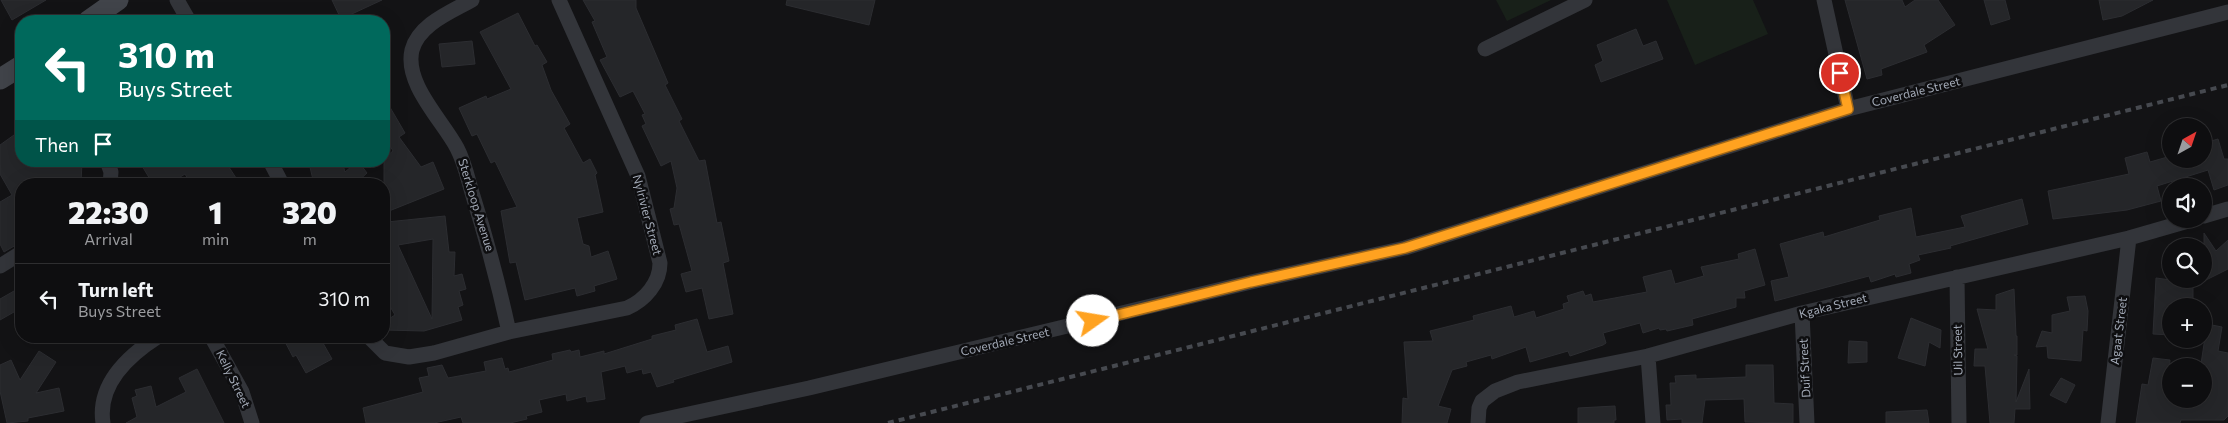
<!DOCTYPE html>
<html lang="en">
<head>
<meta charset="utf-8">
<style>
  :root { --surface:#0e0e10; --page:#1c1c1e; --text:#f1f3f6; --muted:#9b9c9f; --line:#2e2e30 }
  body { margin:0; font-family:Commissioner,sans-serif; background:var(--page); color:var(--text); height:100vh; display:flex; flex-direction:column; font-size:19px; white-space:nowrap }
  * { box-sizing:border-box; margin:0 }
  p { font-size:16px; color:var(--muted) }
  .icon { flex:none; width:28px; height:28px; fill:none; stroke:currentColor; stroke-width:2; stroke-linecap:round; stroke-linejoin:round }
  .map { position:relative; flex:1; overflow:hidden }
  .sheet { position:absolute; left:15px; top:178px; width:375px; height:165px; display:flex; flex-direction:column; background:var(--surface); border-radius:20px; box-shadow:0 5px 20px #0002,0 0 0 1px var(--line) }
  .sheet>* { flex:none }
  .top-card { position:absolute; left:15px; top:15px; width:375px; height:152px; border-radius:20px; box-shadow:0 5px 20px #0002,0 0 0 1px var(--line); background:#00695c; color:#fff; overflow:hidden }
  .needle { width:32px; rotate:40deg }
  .tools { position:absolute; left:2162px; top:118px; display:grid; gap:10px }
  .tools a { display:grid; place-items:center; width:50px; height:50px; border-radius:50%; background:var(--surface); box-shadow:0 5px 20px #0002,0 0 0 1px var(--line); font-size:25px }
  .pin { position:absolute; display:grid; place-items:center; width:42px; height:42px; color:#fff; margin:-21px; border:2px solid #fff; border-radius:50%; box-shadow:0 1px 5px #0007 }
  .me { position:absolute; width:55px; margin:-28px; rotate:77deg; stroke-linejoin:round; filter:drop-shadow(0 0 4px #0008) }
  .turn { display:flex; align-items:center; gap:18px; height:105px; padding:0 20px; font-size:22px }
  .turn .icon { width:65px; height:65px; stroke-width:2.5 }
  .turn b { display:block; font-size:35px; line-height:42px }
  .then { display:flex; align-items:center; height:48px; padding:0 20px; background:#0003; gap:10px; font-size:19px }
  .eta { display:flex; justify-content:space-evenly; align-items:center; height:85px; text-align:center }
  .eta b { font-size:30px; font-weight:800; line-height:35px }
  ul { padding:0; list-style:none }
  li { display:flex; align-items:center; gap:15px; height:70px; padding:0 20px; border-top:1px solid var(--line) }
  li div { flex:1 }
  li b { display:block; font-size:19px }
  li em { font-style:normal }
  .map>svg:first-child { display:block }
  .green { fill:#182019 }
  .building { fill:#252629; stroke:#2c2d31; fill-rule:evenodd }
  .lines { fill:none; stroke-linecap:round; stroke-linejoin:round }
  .street { stroke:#33353a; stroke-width:15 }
  .secondary { stroke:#41444a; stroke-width:21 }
  .rail { stroke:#46494f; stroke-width:4; stroke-dasharray:6 5; stroke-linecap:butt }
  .route-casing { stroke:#a66915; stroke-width:12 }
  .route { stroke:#ffa220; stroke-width:9 }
  .labels { text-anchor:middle; stroke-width:5; stroke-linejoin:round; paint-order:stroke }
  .street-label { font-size:12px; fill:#a3aab7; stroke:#0e0e10 }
</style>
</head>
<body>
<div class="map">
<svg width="2228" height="423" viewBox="0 0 2228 423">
  <rect width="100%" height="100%" fill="#131315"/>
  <path class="green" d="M1496 0H1551L1507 21Z
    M1667 0H1753L1768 34 1695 65Z"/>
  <path class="building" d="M1 0H46L12 20Z
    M332 0H382L341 19Z
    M583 0H636V8L668 83 665 85 682 119 679 121 699 161 705 160 717 223 721 222 729 261 723 263 733 314 709 319 702 288 686 292 681 274 692 271 679 224 674 225 670 209 674 208 677 188 671 161 661 166 642 126 646 124 642 115 645 114 633 91 620 97 600 60 607 57 592 22 595 21Z
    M787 0H875L869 25 786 5Z
    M1845 0H1902L1905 7 1915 0H1938L1955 25 1924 45 1927 52 1881 69 1882 75 1867 79Z
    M1984 0H2005L2010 19 1991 25Z
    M2099 0H2153L2122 16 2103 20Z
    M518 13 535 46 537 45 547 62 542 65 551 90 570 124 564 128 583 163 590 159 597 173 595 175 603 212 577 218 583 244 589 246 591 257 608 251 617 279 594 286 595 291 577 296 575 288 525 300 516 262 510 263 501 211 517 207 495 161 491 163 477 134 472 136 459 108 486 96 487 99 511 89 480 32Z
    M1636 29 1643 46 1656 41 1663 59 1601 82 1595 65 1603 61 1597 45Z
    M472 41 475 64 442 67 439 44Z
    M384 97 405 133 399 137 421 167 433 162 444 189 384 213V158L393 151 384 135Z
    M21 130V161H82L81 184H21V242L4 252 0 244V202L12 195 0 174V145Z
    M2218 139 2224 159H2228V185L2214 190 2208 170 2157 186 2161 201 2127 210 2053 219 2048 191 2129 174 2125 158 2147 152 2150 162 2171 156V159H2204V143Z
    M139 161H225L240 184H191L185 174 169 184H153Z
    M317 161H342L345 172 358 161 367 173 355 184H314L309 163Z
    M2022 199 2028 224 1950 246 1951 248 1918 255 1920 260 1909 264 1911 273 1896 277 1895 274 1871 282 1869 276 1775 301 1771 281 1789 277 1780 244 1823 232 1824 237 1880 220 1879 216 1911 208 1916 237 1965 227 1961 216Z
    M384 215 387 222 445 216 449 252H455L454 276 462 274 466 289 459 291 463 305 458 307 462 320 424 331 384 330V322L395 315 384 296ZM433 239 432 319 398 245Z
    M2204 233 2216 251 2228 240V269L2204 281Z
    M1755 249 1765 285 1744 291 1745 298H1736V307L1692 319 1693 325 1667 331 1666 329 1660 330 1659 328 1643 333 1640 323 1603 333 1606 343 1603 345 1570 356 1568 351 1530 362 1526 347 1492 359 1491 355 1466 362 1467 366 1452 370 1438 406 1451 409 1447 423H1402L1403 398 1408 399 1404 342 1433 341 1430 331 1474 320 1473 316 1511 306 1514 317 1534 311 1536 318 1564 309 1563 304 1569 302 1567 296 1583 291 1585 296 1591 294 1593 302 1647 292 1643 277 1671 270 1675 284 1704 276 1701 267 1739 259 1738 254Z
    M2156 278 2193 283V301L2178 299 2176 306H2171V335L2153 334Z
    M21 287V308L0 320V299Z
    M2014 289 2016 336H2017V355H2014L2017 356 2016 402 2029 369 2030 409H2015L2014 423H1990L1985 366H1974L1975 349H1988L1977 309 1996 310V295Z
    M2085 296 2088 311 2087 331 2083 330 2081 361 2048 358 2047 346 2036 347 2042 331 2052 333V315L2070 311 2067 297Z
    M1911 318 1941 330 1940 348 1929 342 1925 366 1898 358Z
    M697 319 707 352 728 346 732 362 673 380 674 382 657 387 651 372 643 374 642 369 627 373 625 366 601 372 605 399 587 402 586 396 567 401 566 394 539 400 542 412 526 416 527 419 510 423H463L461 417 434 423H366L363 408 423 392 419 378 429 376 427 368 442 365 448 378 486 371 484 362 502 358 505 369 508 368 509 372 553 360 552 354 570 350 571 352 579 350 580 357 604 351V354L652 339V336L676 330 675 325Z
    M2207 324 2222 327 2218 351 2228 353V416L2224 420H2181L2180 423H2136L2142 384 2148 385 2153 358 2170 360 2168 388 2171 389V399H2204V364H2201Z
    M282 336H319L332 359 306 373 296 355 293 357Z
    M1849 341 1867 342V362L1848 363Z
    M39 351 56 362 36 393 59 388 64 411 28 418V421L7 423 0 391V365L11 360 20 380Z
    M1746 365H1773L1774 403 1793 404V423L1745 422 1744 399 1705 400 1702 423H1682V419L1667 420 1666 405H1671L1670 383H1676L1675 376 1696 375V379L1746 377Z
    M197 369 224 423H126L137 417 132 398 137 396 135 390 151 386 156 407 186 392 179 378Z
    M2061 378 2075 385 2066 403 2050 395Z
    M1615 406 1616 420H1614V423H1578V408Z
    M1927 410 1929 423H1886V412Z"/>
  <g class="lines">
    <path class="street" d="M177 0 189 21
      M472 0C451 12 419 24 412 50 404 84 443 121 457 148 465 163 468 180 473 196 487 241 499 286 509 332
      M1824 0 1848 109
      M1485 49 1585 0
      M107 161 111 172 110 184
      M270 161 282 184
      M2204 216 2228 209
      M0 266 21 253
      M1957 277 1959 423
      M1802 313 1807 423
      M211 336 242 392 252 423
      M368 336 385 353 409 357 434 353 509 332 627 308C645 300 660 283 660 263L638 176 559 0
      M1648 356 1653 423
      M103 423C97 384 129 355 159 336
      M647 423 809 388 1251 282 1405 248 1848 109 2228 12
      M1478 423 1479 408 1482 401 1495 391 1518 382 1648 356 1802 313 2129 238 2195 219
      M2108 423 2129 238"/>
    <path class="secondary" d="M88 21 118 0
      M0 79 21 66"/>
    <path class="rail" d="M888 423 2228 85"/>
  </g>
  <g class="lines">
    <defs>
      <path id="route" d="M1093 321 1251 282 1405 248 1848 109 1840 73"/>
    </defs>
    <use href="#route" class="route-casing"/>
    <use href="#route" class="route"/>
  </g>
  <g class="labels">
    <g class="street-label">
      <text transform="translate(1916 92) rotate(-14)" y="4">Coverdale Street</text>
      <text transform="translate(476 205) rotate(73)" y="4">Sterkloop Avenue</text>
      <text transform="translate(647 215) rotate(75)" y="4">Nylrivier Street</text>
      <text transform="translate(1833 306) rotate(-14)" y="4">Kgaka Street</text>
      <text transform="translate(2119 331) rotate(-83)" y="4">Agaat Street</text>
      <text transform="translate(1005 342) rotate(-13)" y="4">Coverdale Street</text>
      <text transform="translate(1958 350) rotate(-91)" y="4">Uil Street</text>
      <text transform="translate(1805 368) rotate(-93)" y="4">Duif Street</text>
      <text transform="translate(233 379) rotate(64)" y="4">Kelly Street</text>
    </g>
  </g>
</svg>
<div class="tools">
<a><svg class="needle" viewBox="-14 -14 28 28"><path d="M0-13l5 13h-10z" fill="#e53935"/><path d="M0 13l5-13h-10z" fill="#9b9c9f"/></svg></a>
<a><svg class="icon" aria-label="sound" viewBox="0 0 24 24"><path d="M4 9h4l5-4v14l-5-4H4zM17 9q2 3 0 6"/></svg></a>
<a><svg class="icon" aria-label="search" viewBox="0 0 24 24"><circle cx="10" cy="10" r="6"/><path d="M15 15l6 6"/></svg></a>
<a>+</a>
<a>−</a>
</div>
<div class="pin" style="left:1840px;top:73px;background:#d93025"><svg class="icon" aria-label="arrive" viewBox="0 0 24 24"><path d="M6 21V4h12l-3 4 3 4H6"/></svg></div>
<svg class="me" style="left:1093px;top:321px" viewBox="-20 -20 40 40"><circle r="19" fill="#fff"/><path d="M0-13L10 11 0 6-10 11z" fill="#ffa220"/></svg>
<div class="top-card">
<div class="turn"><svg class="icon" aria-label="left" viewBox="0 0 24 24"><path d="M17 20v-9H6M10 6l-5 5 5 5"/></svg><div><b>310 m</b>Buys Street</div></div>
<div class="then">Then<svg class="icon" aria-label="arrive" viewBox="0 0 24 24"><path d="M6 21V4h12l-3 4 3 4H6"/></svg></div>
</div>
<section class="sheet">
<div class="eta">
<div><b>22:30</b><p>Arrival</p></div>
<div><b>1</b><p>min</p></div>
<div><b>320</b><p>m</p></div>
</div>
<ul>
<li><svg class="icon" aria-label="left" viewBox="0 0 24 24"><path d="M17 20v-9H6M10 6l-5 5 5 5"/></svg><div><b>Turn left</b><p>Buys Street</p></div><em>310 m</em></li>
</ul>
</section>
</div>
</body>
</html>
